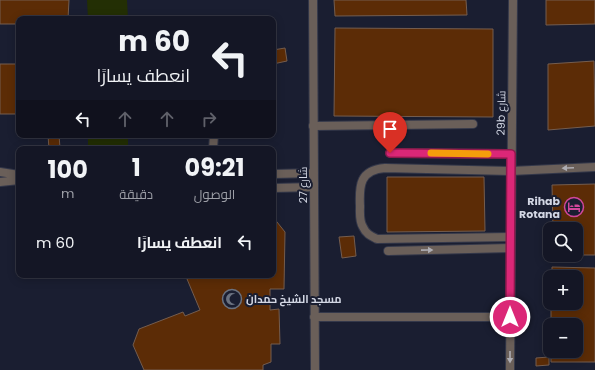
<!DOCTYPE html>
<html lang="ar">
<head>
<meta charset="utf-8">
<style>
  :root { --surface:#141625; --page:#212332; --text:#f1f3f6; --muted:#9d9fa7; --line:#333542 }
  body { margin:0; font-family:Poppins,Cairo,sans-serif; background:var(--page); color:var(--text); direction:rtl; height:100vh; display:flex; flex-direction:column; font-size:15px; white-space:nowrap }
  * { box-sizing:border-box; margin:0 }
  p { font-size:13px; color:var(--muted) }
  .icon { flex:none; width:22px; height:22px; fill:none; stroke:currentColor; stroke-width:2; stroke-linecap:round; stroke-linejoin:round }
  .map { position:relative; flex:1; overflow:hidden; direction:ltr }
  .sheet { position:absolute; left:16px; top:146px; width:260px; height:132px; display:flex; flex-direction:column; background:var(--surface); border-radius:8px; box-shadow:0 2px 10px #0003,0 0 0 1px var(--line); direction:rtl }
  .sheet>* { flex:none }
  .guide { position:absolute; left:16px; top:16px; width:260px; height:122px; border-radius:8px; box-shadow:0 2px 10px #0003,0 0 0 1px var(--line); direction:rtl; background:#141625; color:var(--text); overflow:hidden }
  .controls { position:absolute; left:543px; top:222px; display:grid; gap:8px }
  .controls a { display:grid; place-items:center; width:40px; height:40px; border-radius:8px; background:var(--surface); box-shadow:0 2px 10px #0003,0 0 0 1px var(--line); font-size:20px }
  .pin { position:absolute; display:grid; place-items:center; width:34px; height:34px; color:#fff; margin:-41px -17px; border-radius:50% 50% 50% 0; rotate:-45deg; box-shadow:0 0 4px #0007 }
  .pin .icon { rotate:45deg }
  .me { position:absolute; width:44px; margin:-22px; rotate:0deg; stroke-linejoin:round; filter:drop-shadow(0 0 3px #0008) }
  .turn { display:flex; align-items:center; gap:14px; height:84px; padding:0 20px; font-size:18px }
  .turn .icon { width:52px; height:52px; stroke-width:2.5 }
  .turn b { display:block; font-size:28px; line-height:34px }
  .lanes { display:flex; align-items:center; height:38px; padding:0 20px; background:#0003; justify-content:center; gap:20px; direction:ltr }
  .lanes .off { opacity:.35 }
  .eta { display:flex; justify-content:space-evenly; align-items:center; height:68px; text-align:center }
  .eta b { font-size:24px; font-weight:700; line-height:28px }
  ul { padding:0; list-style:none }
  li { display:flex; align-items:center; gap:12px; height:56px; padding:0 20px }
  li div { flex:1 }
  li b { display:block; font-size:15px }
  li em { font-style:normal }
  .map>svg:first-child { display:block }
  .green { fill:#232f04 }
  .building { fill:#5c2c06; stroke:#745d4f }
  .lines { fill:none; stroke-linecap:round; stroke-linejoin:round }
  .service-casing { stroke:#34384a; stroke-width:10 }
  .minor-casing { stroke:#34384a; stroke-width:10 }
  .service { stroke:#6a5f59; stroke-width:8 }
  .minor { stroke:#6a5f59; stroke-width:8 }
  .oneway { fill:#aeadb3 }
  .route-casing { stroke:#8e194d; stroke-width:10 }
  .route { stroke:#db2777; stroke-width:7 }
  .slow { stroke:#f59e0b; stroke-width:7 }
  .labels { text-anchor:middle; stroke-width:4; stroke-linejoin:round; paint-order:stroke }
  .street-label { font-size:11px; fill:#d3d7e4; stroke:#1a1e31 }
  .poi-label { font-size:11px; font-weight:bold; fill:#d3d7e4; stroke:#1a1e31; text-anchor:end }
</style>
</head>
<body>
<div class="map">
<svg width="595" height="370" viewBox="0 0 595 370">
  <rect width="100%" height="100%" fill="#1a1e31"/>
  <path class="green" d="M87 0H127L128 19H88Z
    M88 135H128V148L88 147Z"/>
  <path class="building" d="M0 0H69L68 19H19V24H0Z
    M334 0H466L467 15 335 16Z
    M546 0H595V24L546 25Z
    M335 28 493 29V117L334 116Z
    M285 48 287 61 273 64V50Z
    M594 61 595 126 548 130V64Z
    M0 64H19V114H0Z
    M48 135H59L60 148 49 149Z
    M387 177H484L485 231 387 232Z
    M595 184V255H553H576V229H553L552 185Z
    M273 217 285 232 284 289H270V310L279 309 280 344H271V362L263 365V370H144L133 345 139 329 183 312 185 316 200 310 187 279 193 277 192 275H273Z
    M354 236 356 256 342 258 339 237Z
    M552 267 595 268V362H551V351H576V325H551V303H576V277H552Z
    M549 357V365L536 366V358Z"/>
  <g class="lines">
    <defs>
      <path id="service" d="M313 126 473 124
        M213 149 214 135
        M390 153 511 154
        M510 237 377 239C371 236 366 234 363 227 359 221 360 213 360 206 359 185 360 170 385 168L511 171 595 167
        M388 251 510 248"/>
      <path id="minor" d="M313 0 315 370
        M0 172 19 175
        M273 174 314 173
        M0 182 19 180
        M273 188 314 187
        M314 317H510
        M510 370 513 0"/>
    </defs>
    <use href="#service" class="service-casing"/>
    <use href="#minor" class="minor-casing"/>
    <use href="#service" class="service"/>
    <use href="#minor" class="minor"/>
  </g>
  <defs><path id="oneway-solid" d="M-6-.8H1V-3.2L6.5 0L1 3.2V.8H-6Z"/></defs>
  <g class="oneway">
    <use href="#oneway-solid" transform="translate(568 168) rotate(178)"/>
    <use href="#oneway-solid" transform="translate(427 250) rotate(-1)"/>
    <use href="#oneway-solid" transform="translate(510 357) rotate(90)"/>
  </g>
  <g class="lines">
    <defs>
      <path id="route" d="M390 153 511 154 510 317"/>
    </defs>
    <use href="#route" class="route-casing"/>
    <use href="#route" class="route"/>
    <path class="slow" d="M431 153 488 154"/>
  </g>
  <defs>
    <symbol id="hotel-ring" viewBox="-11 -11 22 22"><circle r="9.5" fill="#1a1e31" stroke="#d1479c" stroke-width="1.5"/><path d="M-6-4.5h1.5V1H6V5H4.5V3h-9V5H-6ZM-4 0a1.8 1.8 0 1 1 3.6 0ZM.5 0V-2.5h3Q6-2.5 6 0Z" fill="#d1479c"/></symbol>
    <symbol id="mosque-ring" viewBox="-11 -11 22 22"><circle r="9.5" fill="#1a1e31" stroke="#6b7280" stroke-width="1.5"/><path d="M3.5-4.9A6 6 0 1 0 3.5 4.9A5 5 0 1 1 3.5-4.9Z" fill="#6b7280"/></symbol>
  </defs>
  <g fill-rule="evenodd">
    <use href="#hotel-ring" x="563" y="196" width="22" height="22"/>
    <use href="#mosque-ring" x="221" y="288" width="22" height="22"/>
  </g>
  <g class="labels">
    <g class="street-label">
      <text transform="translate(501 113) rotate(-89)" y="4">29b شارع</text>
      <text transform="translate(303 185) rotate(-90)" y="4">شارع 27</text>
    </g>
    <g class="poi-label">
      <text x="560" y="205">Rihab<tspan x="560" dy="13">Rotana</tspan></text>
      <text x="246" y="303" text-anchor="start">مسجد الشيخ حمدان</text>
    </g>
  </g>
</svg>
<div class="controls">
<a><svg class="icon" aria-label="search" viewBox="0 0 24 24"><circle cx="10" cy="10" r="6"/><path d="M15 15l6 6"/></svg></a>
<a>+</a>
<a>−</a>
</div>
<div class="pin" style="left:390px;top:153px;background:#d93025"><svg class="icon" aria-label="arrive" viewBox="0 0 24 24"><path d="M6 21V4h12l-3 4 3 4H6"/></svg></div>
<svg class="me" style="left:510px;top:317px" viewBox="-20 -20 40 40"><circle r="17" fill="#db2777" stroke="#fff" stroke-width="3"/><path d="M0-11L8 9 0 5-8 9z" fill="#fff"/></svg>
<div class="guide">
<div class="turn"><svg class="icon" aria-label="left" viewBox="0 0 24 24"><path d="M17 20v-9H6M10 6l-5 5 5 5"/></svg><div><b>60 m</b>انعطف يسارًا</div></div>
<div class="lanes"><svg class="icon" aria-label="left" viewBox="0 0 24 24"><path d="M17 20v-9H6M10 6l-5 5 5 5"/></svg><svg class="icon off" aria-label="ahead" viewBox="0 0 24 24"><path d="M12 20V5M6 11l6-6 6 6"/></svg><svg class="icon off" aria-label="ahead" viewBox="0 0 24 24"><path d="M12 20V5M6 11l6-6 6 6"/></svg><svg class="icon off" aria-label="right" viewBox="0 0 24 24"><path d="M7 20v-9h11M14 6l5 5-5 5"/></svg></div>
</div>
<section class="sheet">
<div class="eta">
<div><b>09:21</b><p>الوصول</p></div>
<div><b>1</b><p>دقيقة</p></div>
<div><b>100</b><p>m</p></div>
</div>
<ul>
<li><svg class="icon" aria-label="left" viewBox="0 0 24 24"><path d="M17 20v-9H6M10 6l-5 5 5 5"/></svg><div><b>انعطف يسارًا</b></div><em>60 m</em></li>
</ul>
</section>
</div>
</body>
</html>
